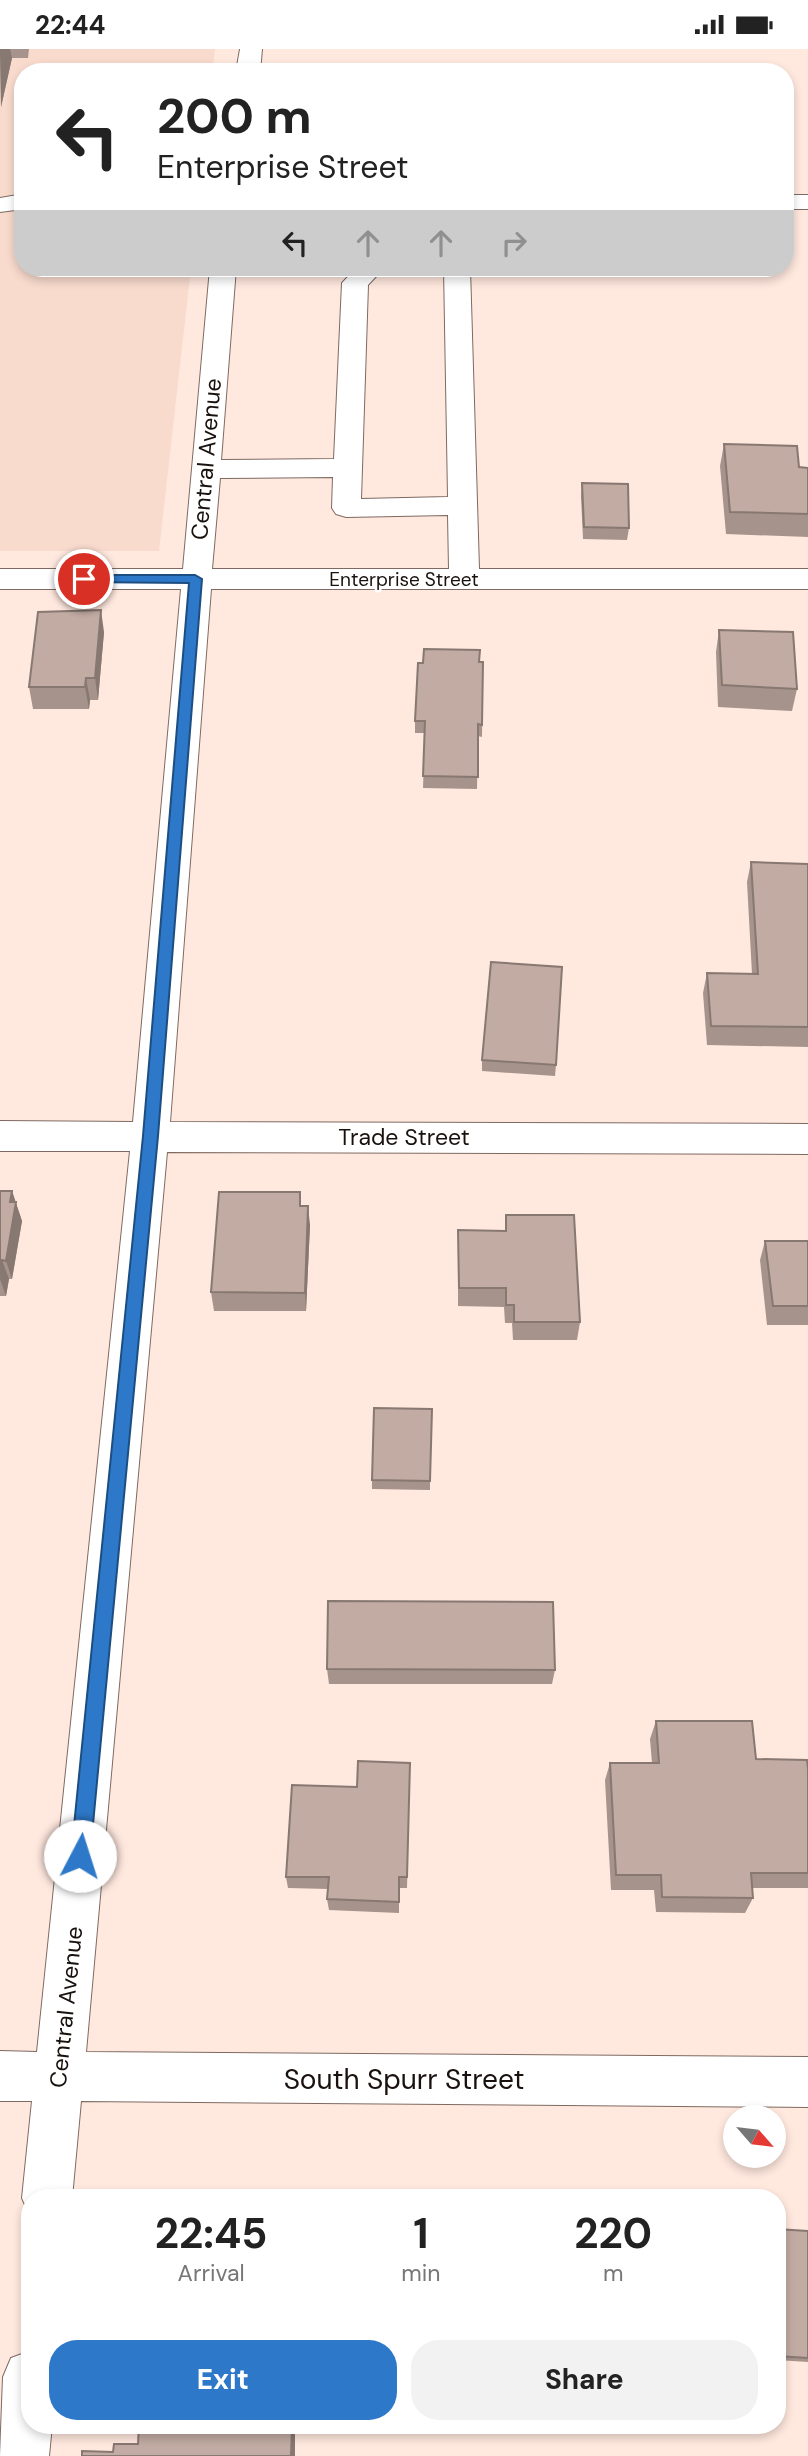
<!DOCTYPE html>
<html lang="en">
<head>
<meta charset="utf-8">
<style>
  :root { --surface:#fff; --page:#f2f2f2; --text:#222; --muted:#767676; --accent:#2d78c8 }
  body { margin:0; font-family:"DM Sans",sans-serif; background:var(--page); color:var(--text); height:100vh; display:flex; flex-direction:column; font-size:26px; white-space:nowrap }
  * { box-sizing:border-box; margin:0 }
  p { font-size:23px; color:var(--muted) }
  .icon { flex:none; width:38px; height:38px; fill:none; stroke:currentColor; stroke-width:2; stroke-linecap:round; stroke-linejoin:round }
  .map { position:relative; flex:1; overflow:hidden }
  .sheet { position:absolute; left:21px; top:2140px; width:765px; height:245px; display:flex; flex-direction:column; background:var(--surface); border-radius:28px; box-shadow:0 4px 10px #0003 }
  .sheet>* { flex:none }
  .guide { position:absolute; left:14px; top:14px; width:780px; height:214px; border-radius:28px; box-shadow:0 4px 10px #0003; background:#fff; color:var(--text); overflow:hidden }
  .needle { width:46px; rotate:118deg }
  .fabs { position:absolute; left:723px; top:2056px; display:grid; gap:14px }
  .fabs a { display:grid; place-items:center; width:63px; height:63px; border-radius:50%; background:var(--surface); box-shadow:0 4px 10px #0003; font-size:35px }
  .pin { position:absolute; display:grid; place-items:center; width:60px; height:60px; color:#fff; margin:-30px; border:4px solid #fff; border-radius:50%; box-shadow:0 2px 7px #0007 }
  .me { position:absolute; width:77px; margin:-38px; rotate:5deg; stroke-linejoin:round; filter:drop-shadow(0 0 5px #0008) }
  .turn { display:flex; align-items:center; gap:24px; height:147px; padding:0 28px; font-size:32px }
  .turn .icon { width:91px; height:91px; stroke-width:2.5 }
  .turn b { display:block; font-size:49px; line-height:60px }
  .lanes { display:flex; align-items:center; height:66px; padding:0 28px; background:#0003; justify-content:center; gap:35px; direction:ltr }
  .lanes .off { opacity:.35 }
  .eta { display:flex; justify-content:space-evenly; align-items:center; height:119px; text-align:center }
  .eta b { font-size:42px; font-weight:700; line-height:49px }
  .button { display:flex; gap:14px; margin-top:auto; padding:14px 28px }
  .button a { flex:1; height:80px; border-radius:28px; background:var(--accent); color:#fff; font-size:28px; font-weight:700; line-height:80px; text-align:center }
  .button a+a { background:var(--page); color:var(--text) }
  .status { display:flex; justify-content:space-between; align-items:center; height:49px; padding:0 35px; background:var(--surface); direction:ltr }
  .status svg { height:19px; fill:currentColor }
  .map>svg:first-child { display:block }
  .built { fill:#f9dbce }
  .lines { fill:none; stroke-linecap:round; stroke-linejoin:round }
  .minor-casing { stroke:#7e6a62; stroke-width:2 }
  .minor { fill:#fff; fill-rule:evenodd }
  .wall { fill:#a6938b }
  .shaded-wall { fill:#877871 }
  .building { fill:#c1aba2; stroke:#877871; stroke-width:2 }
  .route { fill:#2d78c8; stroke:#1d4e82; stroke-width:2 }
  .labels { text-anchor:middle; stroke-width:5; stroke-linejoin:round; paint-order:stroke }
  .far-street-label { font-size:19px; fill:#18110e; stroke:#fff }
  .street-label { font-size:23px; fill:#18110e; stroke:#fff }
  .near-street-label { font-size:28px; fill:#18110e; stroke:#fff }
</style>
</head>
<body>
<div class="status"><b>22:44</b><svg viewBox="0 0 49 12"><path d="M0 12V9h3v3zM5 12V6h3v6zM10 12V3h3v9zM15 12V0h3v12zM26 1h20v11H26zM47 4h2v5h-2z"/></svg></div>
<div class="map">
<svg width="808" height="2407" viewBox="0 0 808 2407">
  <rect width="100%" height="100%" fill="#ffe8de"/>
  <path class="built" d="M0 0H215L212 23H23V219H191L159 502H0Z"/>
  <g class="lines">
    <defs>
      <path id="minor" d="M240 0H262L260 23H236Z
        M23 145V160L0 163V149Z
        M786 146H808V160H786Z
        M210 219H236L221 411 334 410 342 234 356 219H384L368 236 361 450 448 448 444 219H470L479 520H808V540H211L170 1073 808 1075V1105L167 1103 86 2003 808 2008V2058L81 2052 72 2149H30V2167L22 2149 32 2052H0V2002L37 2003 130 1102H0V1072L133 1073 181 540H0V520H183ZM333 428 332 459 336 465 346 468 448 466 449 520H212L220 429Z
        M30 2302V2376H52L49 2407H0L3 2328 11 2309Z"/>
    </defs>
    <use href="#minor" class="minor-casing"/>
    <use href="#minor" class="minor"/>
  </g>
  <path class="wall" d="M0 0H29L28 9H12L1 58Z
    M724 395 799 418 808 419V488L726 485 720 417Z
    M582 434 629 479 627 491 583 490 581 447Z
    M719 581 797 640 792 662 718 658 716 603Z
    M104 583 98 651H90L89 660H33L29 638Z
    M479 613H483L482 688 478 687 477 740 423 739 425 684H415V672Z
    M751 813 808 815V998L707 996 703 944 707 924 752 925 747 833Z
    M482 1011 556 1016 555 1027 482 1022Z
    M0 1142H12L22 1172 12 1230H9L6 1247H0Z
    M301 1157 310 1176 306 1262H214L211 1243Z
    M506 1166 580 1273 577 1291H513L512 1274H505L504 1258 458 1257V1181L505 1182Z
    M765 1192H808V1276H767L760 1211Z
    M372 1431 430 1432V1441L372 1440Z
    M327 1620 555 1621 552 1635H329Z
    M656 1672 756 1710 808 1720V1839H752L753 1849 745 1864 656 1863 654 1841H611L605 1731 610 1714H652L650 1690Z
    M410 1714 407 1839H399V1864L329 1861 327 1850 328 1840 288 1839 286 1828 357 1738Z
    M777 2180 808 2182V2313L777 2311Z"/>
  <path class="shaded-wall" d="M0 0H10L12 9 1 58Z
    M101 561 104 583 98 651 95 629Z
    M86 629 90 651 89 660 85 638Z
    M12 1142 22 1172 12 1230 6 1212 10 1153Z
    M308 1157 310 1176 306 1262 305 1244Z
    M2 1211 9 1230 6 1247 0 1230Z
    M292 2376H295V2407H291Z"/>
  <path class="building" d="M724 395 797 397 799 418 808 419V465L730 463Z
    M582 434 628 435 629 479 584 478Z
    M101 561 95 629H86L85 638H29L38 563Z
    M719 581 793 583 797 640 722 636Z
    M424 600 480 601 479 613H483L482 676 478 675V728L423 727 425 672H415L418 614H423Z
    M751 813 808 815V978L711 977 707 924 758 925Z
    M491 913 562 918 556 1016 482 1011Z
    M0 1142H12L10 1153H16L6 1212 2 1211 0 1227Z
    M219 1143H300V1157H308L305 1244 211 1243Z
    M506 1166H574L580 1273H514V1256H506V1239H459L458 1181 506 1182Z
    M765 1192H808V1257H773Z
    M374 1359 432 1360 430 1432 372 1431Z
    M328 1552 553 1553 555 1621 327 1620Z
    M656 1672H752L756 1710 807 1711 808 1720V1824H751L753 1849 662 1848 661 1826H616L610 1714H659Z
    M358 1712 410 1714 407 1828H399V1853L327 1850 329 1828H286L292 1736 357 1738Z
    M535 2144 652 2149H534Z
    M777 2180 808 2182V2309L777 2307Z
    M139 2376H292L291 2407H82V2402L113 2403 114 2395H138Z"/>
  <path class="route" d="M84 526H195L202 530 158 1087 90 1807 87 1813 80 1816 74 1813 71 1807 143 1087 189 534 79 533 78 530Z"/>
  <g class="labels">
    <g class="far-street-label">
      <text x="404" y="537">Enterprise Street</text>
    </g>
    <g class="street-label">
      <text transform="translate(206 410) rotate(-85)" y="8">Central Avenue</text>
      <text x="404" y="1096">Trade Street</text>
      <text transform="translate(66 1958) rotate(-84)" y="8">Central Avenue</text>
    </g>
    <g class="near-street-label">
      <text x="404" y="2040">South Spurr Street</text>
    </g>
  </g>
</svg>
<div class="fabs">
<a><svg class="needle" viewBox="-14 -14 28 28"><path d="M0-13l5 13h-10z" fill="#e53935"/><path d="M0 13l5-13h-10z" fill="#767676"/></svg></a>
</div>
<div class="pin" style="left:84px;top:530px;background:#d93025"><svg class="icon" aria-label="arrive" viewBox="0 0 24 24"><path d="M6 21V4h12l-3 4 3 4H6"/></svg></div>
<svg class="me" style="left:80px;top:1807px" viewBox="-20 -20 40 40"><circle r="19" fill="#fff"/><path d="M0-13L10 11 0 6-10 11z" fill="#2d78c8"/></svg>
<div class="guide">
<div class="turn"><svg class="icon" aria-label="left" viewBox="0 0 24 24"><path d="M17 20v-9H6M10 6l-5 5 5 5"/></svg><div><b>200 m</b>Enterprise Street</div></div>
<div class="lanes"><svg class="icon" aria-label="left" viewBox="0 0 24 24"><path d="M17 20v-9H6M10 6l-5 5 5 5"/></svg><svg class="icon off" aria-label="ahead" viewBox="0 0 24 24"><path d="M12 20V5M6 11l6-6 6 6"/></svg><svg class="icon off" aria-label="ahead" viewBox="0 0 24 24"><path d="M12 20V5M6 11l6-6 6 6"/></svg><svg class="icon off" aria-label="right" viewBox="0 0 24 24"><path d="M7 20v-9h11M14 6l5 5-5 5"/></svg></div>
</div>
<section class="sheet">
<div class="eta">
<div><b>22:45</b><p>Arrival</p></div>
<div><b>1</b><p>min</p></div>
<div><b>220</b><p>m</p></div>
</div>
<div class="button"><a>Exit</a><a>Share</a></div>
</section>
</div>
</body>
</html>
